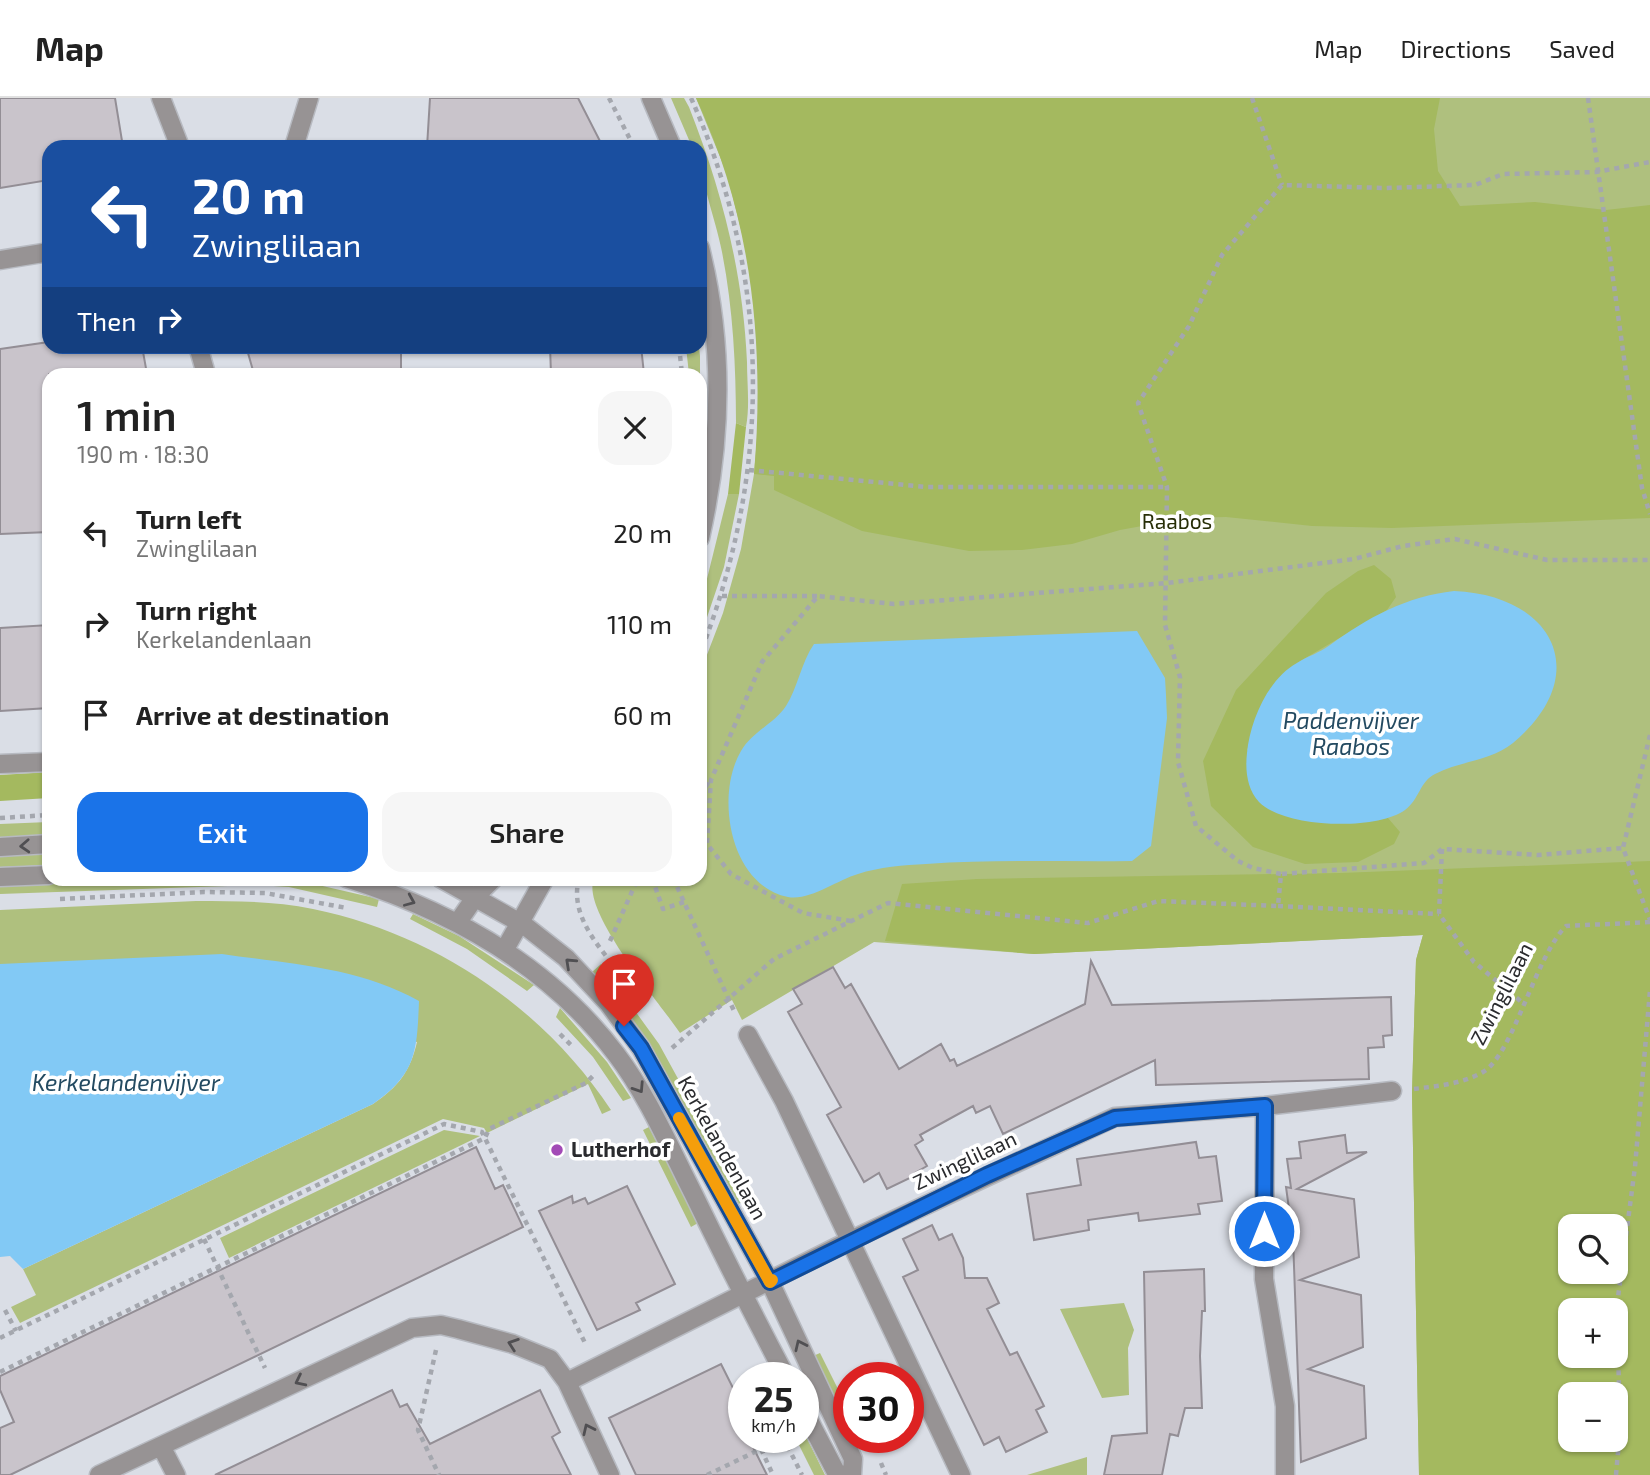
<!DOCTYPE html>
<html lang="en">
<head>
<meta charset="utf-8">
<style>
  :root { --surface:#fff; --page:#f6f6f6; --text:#222; --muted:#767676; --line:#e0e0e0; --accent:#1a73e8 }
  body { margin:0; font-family:"Exo 2",sans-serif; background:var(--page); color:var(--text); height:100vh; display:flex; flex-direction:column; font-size:26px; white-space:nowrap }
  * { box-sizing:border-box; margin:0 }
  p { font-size:23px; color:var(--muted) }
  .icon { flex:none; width:38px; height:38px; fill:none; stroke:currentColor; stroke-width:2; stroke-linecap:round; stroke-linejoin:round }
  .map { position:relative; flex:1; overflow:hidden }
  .sheet { position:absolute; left:42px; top:270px; width:665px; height:518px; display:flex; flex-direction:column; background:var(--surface); border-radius:21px; box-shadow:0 2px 5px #0004 }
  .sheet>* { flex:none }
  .top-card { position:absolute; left:42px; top:42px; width:665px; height:214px; border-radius:21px; box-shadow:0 2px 5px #0004; background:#1a4fa0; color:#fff; overflow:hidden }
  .buttons { position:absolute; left:1558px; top:1116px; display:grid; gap:14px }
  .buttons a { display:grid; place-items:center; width:70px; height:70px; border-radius:14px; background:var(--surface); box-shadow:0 2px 5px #0004; font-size:35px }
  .speed { position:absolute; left:728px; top:1264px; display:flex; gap:14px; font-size:35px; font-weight:700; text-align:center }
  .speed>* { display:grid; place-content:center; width:91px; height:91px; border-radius:50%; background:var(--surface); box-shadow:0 2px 5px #0004; line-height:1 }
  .speed small { font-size:18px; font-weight:400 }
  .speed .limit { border:10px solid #d22; background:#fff; color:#111 }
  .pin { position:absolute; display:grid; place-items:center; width:60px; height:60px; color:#fff; margin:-72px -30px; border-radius:50% 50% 50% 0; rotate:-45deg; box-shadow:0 0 7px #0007 }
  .pin .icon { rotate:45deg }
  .me { position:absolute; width:77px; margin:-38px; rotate:0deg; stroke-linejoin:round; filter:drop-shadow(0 0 5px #0008) }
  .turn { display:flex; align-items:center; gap:24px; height:147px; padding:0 35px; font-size:32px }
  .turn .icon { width:91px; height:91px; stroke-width:2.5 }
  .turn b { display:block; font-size:49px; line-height:60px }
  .then { display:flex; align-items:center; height:66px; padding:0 35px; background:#0003; gap:14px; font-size:26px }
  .round { display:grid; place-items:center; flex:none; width:74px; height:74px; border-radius:21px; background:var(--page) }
  .head { display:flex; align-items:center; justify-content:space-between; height:119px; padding:0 35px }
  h1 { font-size:42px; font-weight:600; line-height:52px }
  .action { display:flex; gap:14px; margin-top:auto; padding:14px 35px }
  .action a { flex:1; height:80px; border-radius:21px; background:var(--accent); color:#fff; font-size:28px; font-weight:600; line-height:80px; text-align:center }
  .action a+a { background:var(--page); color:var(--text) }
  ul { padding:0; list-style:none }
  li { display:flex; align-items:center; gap:21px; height:91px; padding:0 35px }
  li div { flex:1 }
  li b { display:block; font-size:26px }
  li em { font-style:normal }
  header { display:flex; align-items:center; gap:42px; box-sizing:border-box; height:98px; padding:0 35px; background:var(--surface); border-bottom:2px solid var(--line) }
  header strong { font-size:33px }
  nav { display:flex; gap:38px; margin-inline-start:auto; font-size:24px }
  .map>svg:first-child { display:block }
  .green { fill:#afc07e; fill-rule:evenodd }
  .forest { fill:#a4b95f; fill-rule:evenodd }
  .water { fill:#82c9f5 }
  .building { fill:#c9c4cb; stroke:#938e95; stroke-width:2 }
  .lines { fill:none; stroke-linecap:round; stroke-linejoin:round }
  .minor-casing { stroke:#b7bac1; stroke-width:21 }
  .path { stroke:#a4a7ae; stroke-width:4.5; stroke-dasharray:5 5; stroke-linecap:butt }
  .minor { stroke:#979394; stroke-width:18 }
  .oneway { stroke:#504f52 }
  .route-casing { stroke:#114b97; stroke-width:18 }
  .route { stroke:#1a73e8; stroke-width:12 }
  .slow { stroke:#f59e0b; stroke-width:12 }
  .poi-dot { fill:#a24ab6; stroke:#fff; stroke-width:2.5 }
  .labels { text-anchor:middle; stroke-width:7; stroke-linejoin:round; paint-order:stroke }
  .park-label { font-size:21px; fill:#272e07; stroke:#fff }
  .street-label { font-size:21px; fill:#2a2b2e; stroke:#fff }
  .poi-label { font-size:21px; font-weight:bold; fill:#2a2b2e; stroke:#fff; text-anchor:start }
  .water-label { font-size:23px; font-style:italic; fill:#234a61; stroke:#fff }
</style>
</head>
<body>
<header>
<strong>Map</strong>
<nav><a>Map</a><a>Directions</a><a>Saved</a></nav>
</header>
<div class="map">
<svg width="1650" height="1377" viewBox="0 0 1650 1377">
  <rect width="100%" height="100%" fill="#dadee6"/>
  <path class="green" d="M671 0H684L689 9C722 93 743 174 747 264 747 285 750 308 746 329L736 325C736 267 733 210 722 154 715 118 700 85 700 49H692Z
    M696 0H1650V1377H1419L1412 995 1416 862 1423 837 1034 856 874 844 742 922 732 902 680 935C660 905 580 812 594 781L700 780V575L723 515 741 451 754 376 759 316 758 239 748 159 727 76ZM1570 1129H1615V1174H1570ZM1570 1213H1615V1258H1570ZM1570 1297H1615V1342H1570Z
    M686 249H699L700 258V330V276H689Z
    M728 396H739L724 469 700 540V509Z
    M49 724V739L0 741V726Z
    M49 756V767L0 769V758Z
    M129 780H288L379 801 377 809 289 789 258 787 0 796V787Z
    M196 803C235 803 274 803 313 811 434 836 543 909 611 1012L602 1016 588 986 487 1035 484 1030 443 1021 20 1225 11 1209 36 1197 23 1171 373 1006C398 989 410 974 417 944L45 866H0V812Z
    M413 816 459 838 534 887 527 893 467 851 410 821Z
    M601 866 659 946 744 1101 739 1106 651 949 635 925 592 874Z
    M560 910 607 964 631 1000 623 1003 593 959 556 919Z
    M649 1029 698 1125 691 1129 643 1032Z
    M444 1032 480 1038 229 1160 220 1140Z
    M1124 1205 1134 1232 1128 1250 1129 1297 1102 1300 1060 1211Z
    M820 1255 849 1313V1332L813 1258Z
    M803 1332 825 1377H814L795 1339H803Z
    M1087 1359V1377H1027Z"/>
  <path class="forest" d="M696 0H1440L1434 31 1438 73 1460 108 1535 104 1606 112 1650 107V420L1392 430 1312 428 1226 419 1186 420 1120 432 1072 446 1022 452 969 453 862 433 774 392V378L754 376C765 247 752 119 696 0Z
    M736 325 746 329 739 396H728Z
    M1374 467 1391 481 1396 499 1387 512 1297 565 1264 603 1247 652 1325 724 1388 720 1400 734 1394 746 1358 764 1305 766 1253 749 1211 708 1203 663 1236 592 1326 495 1358 473Z
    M49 674V700L0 703V677Z
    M1650 763V1377H1419L1412 995 1416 862 1423 837 1034 856 885 843 902 786 977 781 1340 775ZM1570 1129H1615V1174H1570ZM1570 1213H1615V1258H1570ZM1570 1297H1615V1342H1570Z"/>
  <path class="water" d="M1454 493C1553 497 1595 576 1513 645 1491 663 1460 663 1435 676 1420 683 1419 702 1405 712 1376 733 1284 730 1259 704 1247 691 1245 672 1247 655 1250 623 1268 581 1297 565 1308 558 1319 555 1330 547 1367 520 1407 498 1454 493Z
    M1137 533 1165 580 1166 597 1167 620 1151 748 1132 763C1064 764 994 761 926 766 904 767 879 769 858 776 837 782 810 803 788 799 729 787 715 697 741 653 752 634 775 625 786 608 798 589 801 565 814 546Z
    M222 856C290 866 358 869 419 903 417 954 416 976 373 1006L23 1171 10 1158 0 1159V866Z"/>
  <path class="building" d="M0 0H115L123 49H49V82L0 90Z
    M430 0H578L603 49H427Z
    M49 244V248H142L147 276H49V434L0 436V251Z
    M246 248H401V276H254Z
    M550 248H641L644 276H551Z
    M49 527V610L0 613V530Z
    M1091 863 1112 907 1391 899 1392 937 1383 938 1384 949 1368 950 1369 981 1156 987 1155 962 1003 1036 990 1008 976 1015 973 1008 920 1037 923 1042 915 1047 927 1068 915 1075 916 1077 887 1091 879 1075 864 1084 827 1017 841 1009 788 914 802 906 793 891 833 869 845 890 851 886 899 971 941 946 950 963 954 961 957 968 1085 906Z
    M1345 1037 1347 1055 1367 1054 1297 1091 1354 1101 1359 1159 1300 1182 1361 1197 1363 1249 1308 1271 1364 1288 1366 1340 1301 1364 1293 1140 1286 1089 1291 1090 1287 1061 1301 1060 1299 1044Z
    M1196 1044 1199 1060 1216 1058 1222 1103 1198 1106 1200 1116 1139 1123 1138 1115 1088 1122 1089 1132 1034 1142 1027 1096 1081 1087 1077 1061Z
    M476 1049 495 1091 503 1087 523 1129 10 1377H0V1330L14 1324 0 1292V1278Z
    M627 1088 675 1186 636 1205 640 1212 597 1232 539 1113 572 1098 573 1105 585 1100 588 1106Z
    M932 1127 939 1142 952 1136 963 1160 965 1180H987L999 1205 987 1211 1010 1257 1017 1254 1044 1308 1036 1312 1047 1334 1006 1354 999 1339 984 1347 903 1179 918 1172 903 1141Z
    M1204 1171 1205 1213H1202L1200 1258 1202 1310H1185L1178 1338 1170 1336 1162 1377H1104L1112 1338 1147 1335 1144 1174Z
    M721 1266 744 1312V1339H748L767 1377H636L609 1320Z
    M392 1292 400 1309 407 1306 430 1346 540 1292 560 1334 552 1339 571 1377H215Z"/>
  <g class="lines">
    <defs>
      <path id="minor" d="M161 0 180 49
        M651 0 672 49
        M294 49 309 0
        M700 150C724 245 722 344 700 440
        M0 162 49 154
        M198 248 206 276
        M0 666 49 664
        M0 749 49 746
        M0 779 49 777
        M346 780C451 813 548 866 616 956 648 998 669 1048 693 1095 723 1157 754 1218 786 1279
        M440 780 524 827 566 860 608 905 641 950 770 1184 853 1361 852 1377
        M458 824 476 798 494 780
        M505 851 545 780
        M748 937 784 1003 961 1377
        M1265 1008 1264 1181 1285 1308V1377
        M567 1284 851 1142 1115 1019 1265 1008 1392 993
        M803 1311 836 1374 842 1377
        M162 1350 176 1377
        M99 1377 412 1230 441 1227 458 1231 513 1246 550 1261 567 1284 610 1377"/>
    </defs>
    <use href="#minor" class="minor-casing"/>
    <path class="path" d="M609 0 634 49
      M691 0C772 181 772 372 700 556
      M1252 0 1282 87
      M1588 0 1642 390 1650 416
      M679 248 682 276
      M749 372 927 389H1167
      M722 498H818
      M1650 637 1623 750 1650 822
      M700 697 710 682
      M0 720 49 717
      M1442 751 1439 816 1474 864 1524 906
      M1281 776 1253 770 1238 763 1196 728 1178 664 1180 579 1165 527 1167 389 1138 305 1189 228 1222 157 1282 87 1386 90 1475 87 1503 76 1596 74 1650 64
      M579 780C569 818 599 848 620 876
      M652 780 663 811 684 804
      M673 780 735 915
      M60 801 204 794 265 795 347 810
      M1278 808 1439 816
      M851 823 803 815 731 776 707 746 711 682 762 564 818 498 894 506 1167 485 1354 461 1403 448 1455 441 1547 462H1650
      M610 843 638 780
      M560 936 574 950
      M672 950 774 861 888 805 1088 825 1158 803 1278 808 1281 776 1424 765 1442 751 1538 757 1623 750
      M1414 991C1437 988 1462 986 1483 974 1513 957 1535 859 1566 828L1650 824
      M204 1141 265 1270
      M5 1212 16 1233
      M0 1240 444 1026 482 1034 586 1247
      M436 1252 418 1332 439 1377
      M0 1274 485 1040 489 1031 586 985 596 975
      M783 1339 802 1377
      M881 1365 886 1377
      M707 1377 761 1351 773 1377
      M1616 1377 1620 1332 1617 1207 1635 1069 1650 892"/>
    <use href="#minor" class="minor"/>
  </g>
  <defs><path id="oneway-chevron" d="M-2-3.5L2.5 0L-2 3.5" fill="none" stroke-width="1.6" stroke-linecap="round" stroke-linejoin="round" transform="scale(1.75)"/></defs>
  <g class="oneway">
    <use href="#oneway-chevron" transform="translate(25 748) rotate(177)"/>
    <use href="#oneway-chevron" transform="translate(410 803) rotate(23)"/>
    <use href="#oneway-chevron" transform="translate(570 865) rotate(-137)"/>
    <use href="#oneway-chevron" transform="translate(639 990) rotate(57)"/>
    <use href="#oneway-chevron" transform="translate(513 1246) rotate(-161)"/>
    <use href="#oneway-chevron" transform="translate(800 1247) rotate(-115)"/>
    <use href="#oneway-chevron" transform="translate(300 1283) rotate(154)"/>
    <use href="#oneway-chevron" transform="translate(588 1331) rotate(-115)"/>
  </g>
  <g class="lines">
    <defs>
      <path id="route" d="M624 928 641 950 770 1184 987 1077 1115 1020 1265 1008 1264 1133"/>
    </defs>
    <use href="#route" class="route-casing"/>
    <use href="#route" class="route"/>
    <path class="slow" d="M679 1020 770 1184 772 1182"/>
  </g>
  <circle class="poi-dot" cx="557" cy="1052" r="7"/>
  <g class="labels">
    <g class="park-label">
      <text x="1177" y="431">Raabos</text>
    </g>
    <g class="street-label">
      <text transform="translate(1502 896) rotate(-63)" y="7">Zwinglilaan</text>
      <text transform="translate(722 1050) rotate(61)" y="7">Kerkelandenlaan</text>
      <text transform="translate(965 1063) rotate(-25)" y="7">Zwinglilaan</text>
    </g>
    <g class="poi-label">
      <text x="571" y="1059">Lutherhof</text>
    </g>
    <g class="water-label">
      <text x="1351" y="631">Paddenvijver<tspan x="1351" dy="26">Raabos</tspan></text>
      <text x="126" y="993">Kerkelandenvijver</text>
    </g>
  </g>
</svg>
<div class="buttons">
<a><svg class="icon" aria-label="search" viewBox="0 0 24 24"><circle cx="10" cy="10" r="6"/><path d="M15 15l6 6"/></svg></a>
<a>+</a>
<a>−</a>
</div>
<div class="speed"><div>25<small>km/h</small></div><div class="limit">30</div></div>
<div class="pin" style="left:624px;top:928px;background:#d93025"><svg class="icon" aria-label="arrive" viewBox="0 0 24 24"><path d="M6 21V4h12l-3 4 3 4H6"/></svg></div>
<svg class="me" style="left:1264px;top:1133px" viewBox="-20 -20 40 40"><circle r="17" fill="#1a73e8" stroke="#fff" stroke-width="3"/><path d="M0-11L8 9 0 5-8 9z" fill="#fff"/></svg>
<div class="top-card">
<div class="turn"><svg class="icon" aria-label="left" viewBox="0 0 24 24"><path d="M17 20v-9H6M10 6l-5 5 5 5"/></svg><div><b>20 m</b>Zwinglilaan</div></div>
<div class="then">Then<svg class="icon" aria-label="right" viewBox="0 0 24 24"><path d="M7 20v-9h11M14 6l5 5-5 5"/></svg></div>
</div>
<section class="sheet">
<div class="head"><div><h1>1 min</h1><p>190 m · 18:30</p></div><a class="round"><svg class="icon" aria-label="close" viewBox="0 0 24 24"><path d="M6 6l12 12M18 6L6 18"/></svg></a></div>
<ul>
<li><svg class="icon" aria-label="left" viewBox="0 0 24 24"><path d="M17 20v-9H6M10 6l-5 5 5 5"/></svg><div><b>Turn left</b><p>Zwinglilaan</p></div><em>20 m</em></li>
<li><svg class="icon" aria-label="right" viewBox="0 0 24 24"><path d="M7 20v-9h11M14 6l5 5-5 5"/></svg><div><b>Turn right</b><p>Kerkelandenlaan</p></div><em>110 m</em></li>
<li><svg class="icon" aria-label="arrive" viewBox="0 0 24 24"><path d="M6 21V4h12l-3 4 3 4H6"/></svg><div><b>Arrive at destination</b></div><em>60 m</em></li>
</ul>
<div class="action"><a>Exit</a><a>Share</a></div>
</section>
</div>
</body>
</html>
